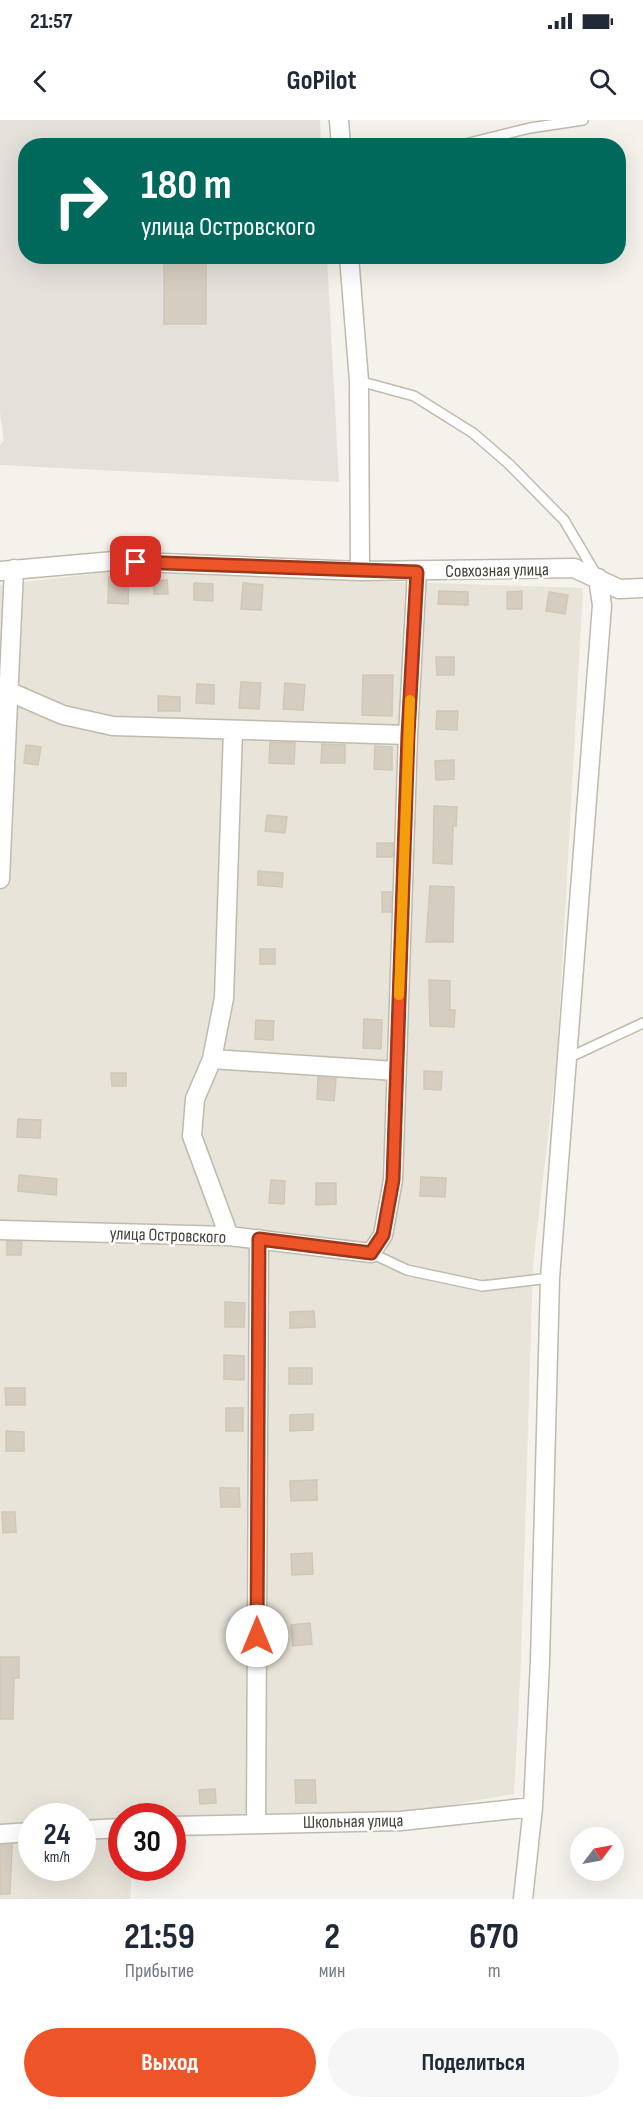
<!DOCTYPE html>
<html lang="ru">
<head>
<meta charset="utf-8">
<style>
  :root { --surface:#fff; --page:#f6f6f7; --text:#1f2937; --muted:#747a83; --accent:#ed5428 }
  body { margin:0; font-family:"Sofia Sans Condensed",sans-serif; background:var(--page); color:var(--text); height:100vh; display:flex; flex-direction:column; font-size:22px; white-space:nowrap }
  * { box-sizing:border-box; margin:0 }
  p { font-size:20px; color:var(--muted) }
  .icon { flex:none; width:33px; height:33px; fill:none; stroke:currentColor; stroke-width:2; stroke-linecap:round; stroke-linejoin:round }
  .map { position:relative; height:1779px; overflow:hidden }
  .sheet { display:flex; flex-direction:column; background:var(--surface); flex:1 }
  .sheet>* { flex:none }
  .banner { position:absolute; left:18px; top:18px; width:608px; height:126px; border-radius:24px; box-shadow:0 6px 24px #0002; background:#00695c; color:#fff; overflow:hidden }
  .needle { width:39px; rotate:58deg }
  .controls { position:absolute; left:570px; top:1707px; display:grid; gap:12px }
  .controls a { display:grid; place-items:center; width:54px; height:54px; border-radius:50%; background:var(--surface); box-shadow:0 6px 24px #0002; font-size:30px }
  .speed { position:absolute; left:18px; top:1683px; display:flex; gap:12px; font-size:30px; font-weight:700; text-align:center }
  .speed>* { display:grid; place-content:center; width:78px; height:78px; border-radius:50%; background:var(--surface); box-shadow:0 6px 24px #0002; line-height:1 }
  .speed small { font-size:15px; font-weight:400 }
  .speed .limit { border:9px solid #d22; background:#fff; color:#111 }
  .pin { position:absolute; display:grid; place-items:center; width:51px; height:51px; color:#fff; margin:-26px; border-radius:12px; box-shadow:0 3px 9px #0006 }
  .me { position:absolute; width:66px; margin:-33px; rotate:0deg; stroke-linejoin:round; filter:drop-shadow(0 0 4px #0008) }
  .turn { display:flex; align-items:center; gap:21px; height:126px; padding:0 24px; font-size:27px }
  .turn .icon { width:78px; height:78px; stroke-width:2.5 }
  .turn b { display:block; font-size:42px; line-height:51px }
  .eta { display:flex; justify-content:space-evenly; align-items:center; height:102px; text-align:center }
  .eta b { font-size:36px; font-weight:700; line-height:42px }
  .button { display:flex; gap:12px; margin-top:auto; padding:12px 24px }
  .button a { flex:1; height:69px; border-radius:36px; background:var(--accent); color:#fff; font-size:24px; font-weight:700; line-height:69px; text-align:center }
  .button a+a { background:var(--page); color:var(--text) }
  .status { display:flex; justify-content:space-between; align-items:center; height:42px; padding:0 30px; background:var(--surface); direction:ltr }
  .status svg { height:16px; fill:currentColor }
  header { display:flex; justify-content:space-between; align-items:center; height:78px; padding:0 24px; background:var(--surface); font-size:27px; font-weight:700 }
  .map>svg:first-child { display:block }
  .residential { fill:#e8e4d9; fill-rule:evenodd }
  .industrial { fill:#e4e1db }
  .building { fill:#d5cec0; stroke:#d0c7b4; stroke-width:1.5 }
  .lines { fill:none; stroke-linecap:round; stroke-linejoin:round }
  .service-casing { stroke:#bfbaad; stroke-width:12 }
  .minor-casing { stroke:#bfbaad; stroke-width:21 }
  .service { stroke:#fff; stroke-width:9 }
  .minor { stroke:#fff; stroke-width:18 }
  .route-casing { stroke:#9a371a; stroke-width:15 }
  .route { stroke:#ed5428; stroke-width:10 }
  .slow { stroke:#f59e0b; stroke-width:10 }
  .labels { text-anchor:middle; stroke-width:5; stroke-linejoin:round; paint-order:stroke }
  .street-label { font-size:18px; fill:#484339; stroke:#fff }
</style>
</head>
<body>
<div class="status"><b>21:57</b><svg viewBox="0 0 49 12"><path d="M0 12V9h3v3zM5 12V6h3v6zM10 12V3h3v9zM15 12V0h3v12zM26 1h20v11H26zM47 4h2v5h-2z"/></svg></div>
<header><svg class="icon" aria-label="back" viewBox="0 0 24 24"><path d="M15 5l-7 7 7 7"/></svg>GoPilot<svg class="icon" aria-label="search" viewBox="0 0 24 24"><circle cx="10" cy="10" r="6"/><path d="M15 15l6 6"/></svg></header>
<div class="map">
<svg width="643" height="1779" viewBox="0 0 643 1779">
  <rect width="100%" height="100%" fill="#f4f2ea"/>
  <path class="residential" d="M108 452 583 468 557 938 533 1145 521 1542 514 1674 398 1694 122 1696V1748H132L130 1779H0V465ZM32 1696H82V1748H32Z"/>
  <path class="industrial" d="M0 0H320L321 25 26 26V136L327 137 339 362 0 345V325L4 321 0 292Z"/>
  <path class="building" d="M164 136H206V204H164Z
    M109 457 129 458 128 484 108 483Z
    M167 460 168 474H154V461Z
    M194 463 213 464V481L194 480Z
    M243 463 263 465 261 490 241 489Z
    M439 471 468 472V485L438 484Z
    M522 471V489H507V472Z
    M549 472 568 475 565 494 546 491Z
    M436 537H454V555H437Z
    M363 555H393L392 596 362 595Z
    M241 562 261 563 259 589 239 588Z
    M285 563 305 565 303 590 283 589Z
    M197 564 214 565V584L196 583Z
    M158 576 180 577V591H158Z
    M437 591H458L457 610 436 609Z
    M270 622 295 623 294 644 269 643Z
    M322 624 345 625V643H321Z
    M26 625 41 627 38 645 24 643Z
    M375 626 392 627V650L374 649Z
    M454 640V659L436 660 435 641Z
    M434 686 457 687 456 706H453L452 744 433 743Z
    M267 695 287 697 285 713 265 711Z
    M377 723H393V737H377Z
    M258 751 283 753 282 767 258 765Z
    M430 766 454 767 453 822H426Z
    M382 772H391V792H382Z
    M260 829H275V844H260Z
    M429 860 450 861V890H455L454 907 430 906Z
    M364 899 382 900 381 929 363 928Z
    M256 900 274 901 273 920 255 919Z
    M424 951 442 952 441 970 424 969Z
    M111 953H126V966H112Z
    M318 957 336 959 334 981 317 979Z
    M18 999 41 1000 40 1018 17 1017Z
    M19 1055 57 1059 56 1075 18 1071Z
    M421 1057 446 1058 445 1077 420 1076Z
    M271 1060 285 1061 284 1084 269 1083Z
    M316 1063H336V1084L316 1085Z
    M7 1121 22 1122 21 1135H7Z
    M225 1182 245 1183 244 1207H225Z
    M314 1191 315 1207 290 1208V1192Z
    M224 1235 244 1236V1260L224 1259Z
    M289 1248H312V1264H289Z
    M5 1268H25V1285H6Z
    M226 1288H243V1311H226Z
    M313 1294V1310L290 1311V1295Z
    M6 1311 24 1312V1331H6Z
    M317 1360V1380L291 1381 290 1361Z
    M220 1368H239L240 1387H221Z
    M2 1392H15L16 1412 3 1413Z
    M312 1433 313 1454 292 1455 291 1434Z
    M310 1503 312 1524 293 1526 291 1505Z
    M0 1537H19V1558H14L13 1599H0Z
    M295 1660H315L316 1683H296Z
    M215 1669 216 1683 200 1684 199 1670Z
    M0 1725H12L10 1774H0Z"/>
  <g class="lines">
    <defs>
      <path id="service" d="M457 26 530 8 583 0
        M359 261 414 276 473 313 509 344 564 400 597 456
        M568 938 643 903
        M371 1133 407 1150 482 1166 550 1158"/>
      <path id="minor" d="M339 0 341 26
        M349 136 359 261 360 451
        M0 451 114 441 360 451 574 448 619 469 643 468
        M10 572 63 595 113 606 408 615
        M0 759 14 449
        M212 939 396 951
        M0 1110 229 1116 371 1133 383 1115 393 1060 408 615 417 451
        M229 1116 192 1016 195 979 212 939 224 878 233 610
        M256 1702 259 1119
        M172 1706 401 1701 533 1687
        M82 1710 122 1708
        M0 1714 32 1712
        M523 1779 533 1687 540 1541 550 1158 602 485 598 458"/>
    </defs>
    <use href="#service" class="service-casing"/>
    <use href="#minor" class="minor-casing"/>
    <use href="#service" class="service"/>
    <use href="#minor" class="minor"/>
  </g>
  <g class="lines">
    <defs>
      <path id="route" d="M136 442 417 452 408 615 393 1060 383 1115 371 1133 259 1119 257 1516"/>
    </defs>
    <use href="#route" class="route-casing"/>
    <use href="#route" class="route"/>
    <path class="slow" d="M399 875 410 580"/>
  </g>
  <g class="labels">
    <g class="street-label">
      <text transform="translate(497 450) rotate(-1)" y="6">Совхозная улица</text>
      <text transform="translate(168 1115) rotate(2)" y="6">улица Островского</text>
      <text transform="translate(353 1701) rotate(-1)" y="6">Школьная улица</text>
    </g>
  </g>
</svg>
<div class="controls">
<a><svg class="needle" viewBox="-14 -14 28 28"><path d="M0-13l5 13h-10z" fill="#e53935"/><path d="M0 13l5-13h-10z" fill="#747a83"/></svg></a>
</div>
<div class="speed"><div>24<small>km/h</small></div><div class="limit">30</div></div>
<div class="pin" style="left:136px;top:442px;background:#d93025"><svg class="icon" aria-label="arrive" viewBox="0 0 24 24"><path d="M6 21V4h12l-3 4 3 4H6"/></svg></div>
<svg class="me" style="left:257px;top:1516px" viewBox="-20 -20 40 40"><circle r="19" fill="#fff"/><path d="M0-13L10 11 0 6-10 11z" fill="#ed5428"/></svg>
<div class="banner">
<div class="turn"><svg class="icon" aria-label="right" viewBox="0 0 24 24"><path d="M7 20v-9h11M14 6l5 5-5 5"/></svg><div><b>180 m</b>улица Островского</div></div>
</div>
</div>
<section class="sheet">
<div class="eta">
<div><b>21:59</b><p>Прибытие</p></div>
<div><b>2</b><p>мин</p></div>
<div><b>670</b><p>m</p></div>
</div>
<div class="button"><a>Выход</a><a>Поделиться</a></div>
</section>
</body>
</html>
